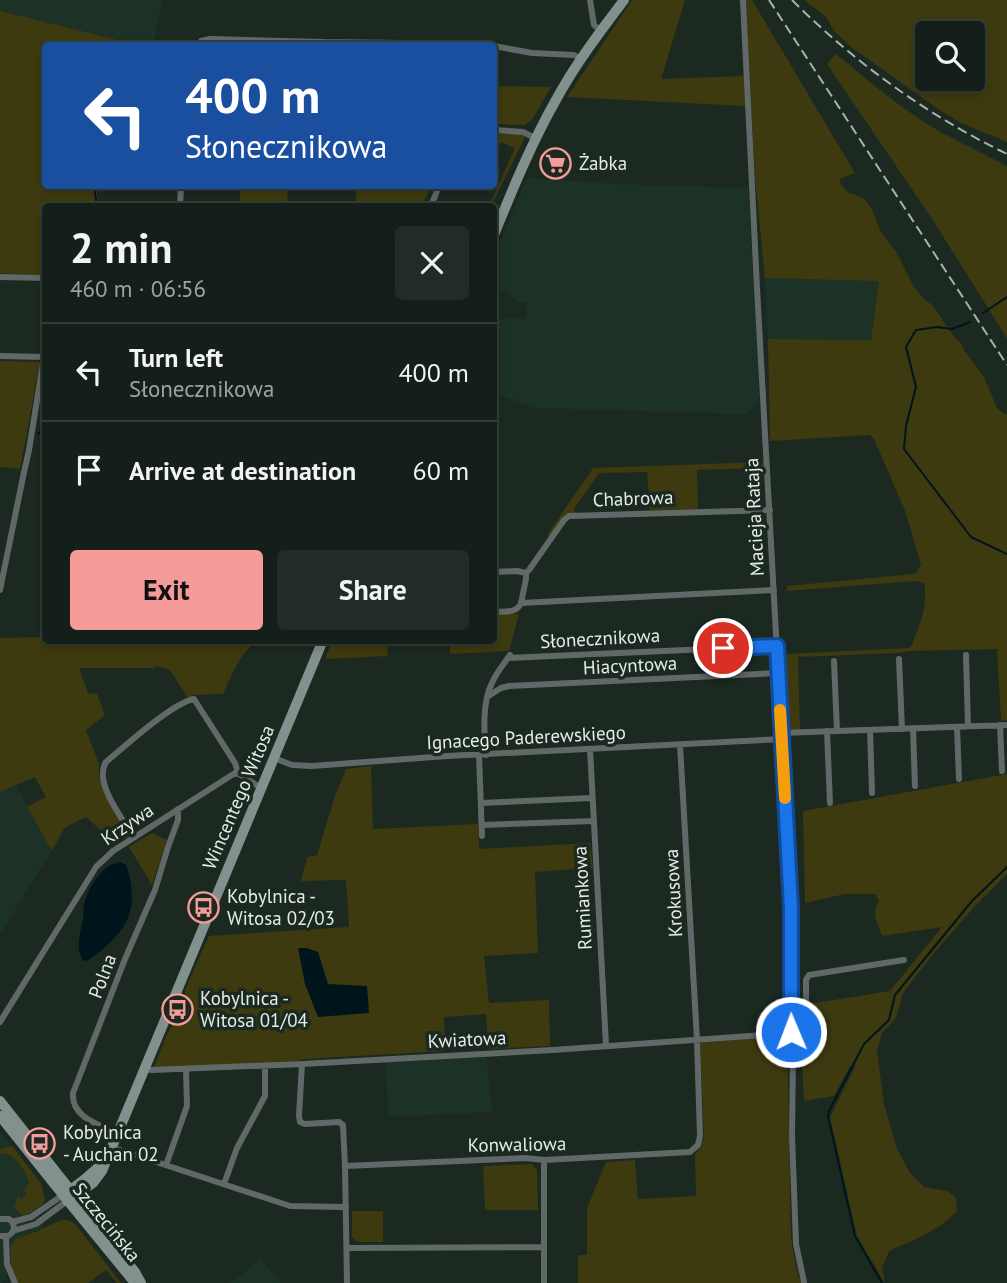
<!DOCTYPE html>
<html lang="en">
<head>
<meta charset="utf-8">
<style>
  :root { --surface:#141f19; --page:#212c26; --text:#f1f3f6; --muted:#9da2a2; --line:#333d38; --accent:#f59b99 }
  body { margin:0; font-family:"PT Sans",sans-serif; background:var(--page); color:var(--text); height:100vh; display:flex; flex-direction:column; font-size:26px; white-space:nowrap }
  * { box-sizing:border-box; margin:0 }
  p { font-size:23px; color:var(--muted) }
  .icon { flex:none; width:38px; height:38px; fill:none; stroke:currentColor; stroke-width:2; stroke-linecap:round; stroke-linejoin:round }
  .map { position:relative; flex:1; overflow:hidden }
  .side { position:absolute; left:42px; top:203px; width:455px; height:441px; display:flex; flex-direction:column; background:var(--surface); border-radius:7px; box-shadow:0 4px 10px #0003,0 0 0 2px var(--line) }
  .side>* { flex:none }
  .guide { position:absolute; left:42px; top:42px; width:455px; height:147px; border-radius:7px; box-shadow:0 4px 10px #0003,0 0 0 2px var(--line); background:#1a4fa0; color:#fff; overflow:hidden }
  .controls { position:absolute; left:915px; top:21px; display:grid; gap:14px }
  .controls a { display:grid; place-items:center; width:70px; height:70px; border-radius:7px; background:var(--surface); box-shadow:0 4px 10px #0003,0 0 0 2px var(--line); font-size:35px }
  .pin { position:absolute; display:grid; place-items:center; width:60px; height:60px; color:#fff; margin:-30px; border:4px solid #fff; border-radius:50%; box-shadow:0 2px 7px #0007 }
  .me { position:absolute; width:77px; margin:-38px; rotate:359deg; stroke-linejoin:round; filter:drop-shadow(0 0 5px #0008) }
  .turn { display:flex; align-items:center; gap:24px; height:147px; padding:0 28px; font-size:32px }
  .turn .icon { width:91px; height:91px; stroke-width:2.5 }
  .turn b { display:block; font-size:49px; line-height:60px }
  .round { display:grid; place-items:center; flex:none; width:74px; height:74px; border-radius:7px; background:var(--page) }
  .headline { display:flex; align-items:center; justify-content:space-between; height:119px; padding:0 28px }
  h1 { font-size:42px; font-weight:600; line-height:52px }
  .action { display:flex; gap:14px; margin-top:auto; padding:14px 28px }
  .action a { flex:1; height:80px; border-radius:7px; background:var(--accent); color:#111; font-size:28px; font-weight:600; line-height:80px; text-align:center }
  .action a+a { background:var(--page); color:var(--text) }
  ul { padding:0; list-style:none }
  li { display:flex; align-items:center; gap:21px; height:98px; padding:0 28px; border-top:2px solid var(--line) }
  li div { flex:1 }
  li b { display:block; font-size:26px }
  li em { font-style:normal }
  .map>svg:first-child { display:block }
  .built { fill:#1d3227 }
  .green { fill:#3e3a0f; fill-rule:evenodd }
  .water { fill:#00151b }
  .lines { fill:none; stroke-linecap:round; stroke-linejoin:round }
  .stream { stroke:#00151b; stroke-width:2 }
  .street { stroke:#616968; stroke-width:6 }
  .secondary { stroke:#82908e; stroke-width:10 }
  .rail { stroke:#a7b2ac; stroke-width:2; stroke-dasharray:10 5; stroke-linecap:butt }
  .route-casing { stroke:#114b97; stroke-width:18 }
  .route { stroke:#1a73e8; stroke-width:12 }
  .slow { stroke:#f59e0b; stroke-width:12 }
  .labels { text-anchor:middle; stroke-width:7; stroke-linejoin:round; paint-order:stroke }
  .poi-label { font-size:19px; fill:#e3ece7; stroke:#1b2921; text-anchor:start }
  .street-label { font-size:19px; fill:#e3ece7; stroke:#1b2921 }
</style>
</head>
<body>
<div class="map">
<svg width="1007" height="1283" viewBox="0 0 1007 1283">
  <rect width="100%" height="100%" fill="#1b2921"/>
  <path class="built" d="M0 0H163L153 45H139L0 11Z
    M527 178 618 184 748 188 760 398 748 414 535 408 494 393V319H527V303L515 302V298H510L511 292 501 291 498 288H494V255Z
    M765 278 879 280 871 340 768 339Z
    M16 786 52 851 0 934V792Z
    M487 1057 492 1112 389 1117 385 1062Z
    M0 1131 39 1180 35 1210 44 1228 17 1238 11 1246 12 1264 2 1283H0Z
    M261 1259 281 1283H230Z"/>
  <path class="green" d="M632 0H685L661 79 744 76 745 106 567 97Z
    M746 0H752L855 173 839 179 842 186 848 192 865 199 871 208 882 234 897 253 914 287 925 300 932 305 955 338 961 343 964 350 984 377 997 408 1004 414H1007V720L1001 721 997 649 910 651 899 653 798 657 800 730 788 731 783 726 779 649 785 654 909 648 912 645C919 625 929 605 924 583L915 581 787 591V586L913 574 917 572 921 564 905 511 874 439 870 435 770 441 768 339 871 340 879 281 765 278 755 176Z
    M804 0H1007V142L961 123 938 109 851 47 834 31 826 17ZM973 33V79H928V33Z
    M0 11 139 45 46 46V186H96L99 206H46L45 275 0 273Z
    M494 54 497 57 496 86 551 87 532 120 524 125 494 124Z
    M836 54C864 77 891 100 921 120 949 138 978 151 1007 166V338L932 219 827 64Z
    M494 134H519L525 137 491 206H489L515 148 501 142 494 159Z
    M240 186H288L287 206H240Z
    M356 186H431L422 206H356Z
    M0 361 40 362 20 469 0 467Z
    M765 462 766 496 764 468 697 470 698 509 650 510 647 472 599 473 574 509 576 513 565 515 550 535H547L593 468Z
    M45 581 46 640 258 641C240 651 232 676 223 694L193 695 188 698 170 670 156 666 154 668H79L88 693 97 694 105 715 86 730 99 764V776L110 804 130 837 115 843 86 817 64 828 52 851 27 807 46 797 35 777 0 792V638L41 637Z
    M519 614 509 651 450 654V641L494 640V615Z
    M332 641H387L388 656 325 659Z
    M371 766 373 829 478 824 479 849 590 843 593 868 535 872 538 953 484 956 489 1003 549 1000 550 1046 489 1049 486 1014 444 1017 445 1051 304 1059 298 1061 159 1068 154 1067 167 1034 175 1021 184 997 186 987 209 936 349 927 346 880 301 881 307 857 317 855 335 796 346 769Z
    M1007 774V874L976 905 933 954 903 993 896 1018 882 1033 877 1050 884 1104 897 1149 910 1173 924 1187 947 1191 956 1198 957 1211C939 1231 913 1240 889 1251L882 1268 885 1283 857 1236 830 1117 856 1065 850 1066 834 1096 804 1101 800 1017 810 1016 809 1004 890 991 942 927 882 936C877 921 871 915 879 901L875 894H845L805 903 803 811Z
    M152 833 167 840 152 885 129 847Z
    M787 1036 791 1239 798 1275 802 1283H578V1255H587V1208L606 1162 635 1160 638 1199 696 1196 695 1154 701 1147 704 1138 700 1043Z
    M12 1146 41 1183 45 1199 43 1204 35 1210 26 1215H22L16 1209H14L17 1197 18 1196 21 1199 27 1194 24 1190 29 1183C28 1175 16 1155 6 1154 4 1153 2 1154 0 1155V1149Z
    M532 1164 537 1170 538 1210H485L483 1166Z
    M352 1211H383V1242H358L352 1237Z
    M63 1219 70 1221 75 1224 121 1283H117L106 1270 88 1283H18L11 1267V1245L17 1238 35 1232Z"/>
  <path class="water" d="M120 862 126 865C142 911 125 934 89 960L84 961C74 950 81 931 83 918 84 912 83 907 85 901 90 885 102 865 120 862Z
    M298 948H307L318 952 328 984 367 986 369 1013 318 1017 305 984Z"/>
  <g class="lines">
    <path class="stream" d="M80 46 81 42
      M94 186 97 206
      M983 313 1007 297
      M970 322 952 329 937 327 916 330 906 347 916 387 906 426 904 449 971 537 1007 554
      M38 434 46 426
      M882 1283 855 1236 828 1116 829 1111 864 1044 889 1020 895 995 972 901 1007 867"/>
    <path class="street" d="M590 0 594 25 601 31
      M743 0 757 288 791 908V1015L793 1049 792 1136 796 1244 804 1282
      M197 46 201 41 210 39 323 42
      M323 46V42L486 44 492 46
      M494 46 532 53 574 55 581 59
      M494 130 523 132 535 138
      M180 206 181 186
      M431 206 439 186
      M0 277 46 278
      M0 356 46 357
      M494 572 517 571 526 573 529 570 564 520 569 516 770 510
      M526 573V579L521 603 774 590
      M0 590 23 477 29 450 44 357
      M494 612C503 611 517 614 521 603
      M966 655 968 726
      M508 658 777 646
      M899 659 902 729
      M834 661 837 731
      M487 697 501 688 509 686 778 673
      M1000 725 1002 771
      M957 727 959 779
      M913 728 915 786
      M870 730 872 793
      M827 731 830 803
      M781 733 1007 725
      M590 749 606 1045
      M479 755 482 836
      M486 755C484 733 482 702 492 683 496 673 504 664 510 655
      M274 758 292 765 312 766 447 756 782 739
      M481 803 592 798
      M482 825 593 821
      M134 837C123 820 93 782 106 762 124 747 172 703 194 699L235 763 238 773
      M791 1015 806 1013V980L809 975 904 960
      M0 1022 96 867 113 851 235 773C242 774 254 784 261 788
      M302 1064 299 1116 300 1122 305 1124 339 1122 343 1125 345 1166 347 1283
      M144 1069 152 1070 302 1064 553 1050 791 1033
      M117 1133C99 1125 71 1117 73 1093L125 959 155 890 168 847 178 820V809
      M111 1147 290 1206 346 1207
      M544 1160V1283
      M166 1165 187 1106 186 1069
      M345 1166 525 1158 544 1160 690 1152 698 1145 700 1136 697 1040 680 745
      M224 1184 237 1148 265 1096V1065
      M0 1219H9C16 1224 15 1232 8 1236H0
      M12 1222 31 1217 63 1195
      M13 1231 36 1224 67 1201
      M6 1237 7 1264 15 1283
      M347 1248 544 1247"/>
    <path class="secondary" d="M494 235C513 188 532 142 557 98 576 63 600 32 624 0
      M0 1101 135 1272 141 1283
      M0 1116 63 1195 135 1283
      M65 1194 85 1179 102 1164
      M67 1201 93 1183 102 1171 323 640"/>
    <path class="rail" d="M769 0 1007 365
      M792 0C855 63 927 115 1007 154"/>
  </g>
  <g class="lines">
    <defs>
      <path id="route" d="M723 648 777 646 791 908V1032"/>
    </defs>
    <use href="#route" class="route-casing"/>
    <use href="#route" class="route"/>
    <path class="slow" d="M780 710 785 798"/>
  </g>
  <defs>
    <symbol id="supermarket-ring" viewBox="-11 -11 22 22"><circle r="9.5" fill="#1b2921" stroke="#f59b99" stroke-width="1.5"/><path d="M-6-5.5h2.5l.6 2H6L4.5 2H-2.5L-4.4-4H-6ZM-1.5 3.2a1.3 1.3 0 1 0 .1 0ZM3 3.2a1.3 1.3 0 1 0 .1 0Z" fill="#f59b99"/></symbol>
    <symbol id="bus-ring" viewBox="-11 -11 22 22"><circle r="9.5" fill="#1b2921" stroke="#f59b99" stroke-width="1.5"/><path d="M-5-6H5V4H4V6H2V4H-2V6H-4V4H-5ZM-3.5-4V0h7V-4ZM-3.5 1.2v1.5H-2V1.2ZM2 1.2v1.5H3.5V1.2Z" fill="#f59b99"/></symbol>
  </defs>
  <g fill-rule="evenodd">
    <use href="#supermarket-ring" x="538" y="146" width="35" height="35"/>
    <use href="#bus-ring" x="186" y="890" width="35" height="35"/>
    <use href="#bus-ring" x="160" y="992" width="35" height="35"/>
    <use href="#bus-ring" x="22" y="1126" width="35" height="35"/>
  </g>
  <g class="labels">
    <g class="poi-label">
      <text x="579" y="170">Żabka</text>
      <text x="227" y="903">Kobylnica -<tspan x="227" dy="22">Witosa 02/03</tspan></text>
      <text x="200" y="1005">Kobylnica -<tspan x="200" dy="22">Witosa 01/04</tspan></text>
      <text x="63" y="1139">Kobylnica<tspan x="63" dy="22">- Auchan 02</tspan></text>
    </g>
    <g class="street-label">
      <text transform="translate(633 498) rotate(-2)" y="7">Chabrowa</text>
      <text transform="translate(754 517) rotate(-93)" y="7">Macieja Rataja</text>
      <text transform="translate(600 638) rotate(-3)" y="7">Słonecznikowa</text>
      <text transform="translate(630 665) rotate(-3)" y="7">Hiacyntowa</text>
      <text transform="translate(526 737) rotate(-3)" y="7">Ignacego Paderewskiego</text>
      <text transform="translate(238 797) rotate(-67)" y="7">Wincentego Witosa</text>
      <text transform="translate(127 824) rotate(-34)" y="7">Krzywa</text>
      <text transform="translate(673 893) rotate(-93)" y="7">Krokusowa</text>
      <text transform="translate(582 898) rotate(-93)" y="7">Rumiankowa</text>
      <text transform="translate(102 976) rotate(-69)" y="7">Polna</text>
      <text transform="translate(467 1039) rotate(-3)" y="7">Kwiatowa</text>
      <text transform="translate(517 1144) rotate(-1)" y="7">Konwaliowa</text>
      <text transform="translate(107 1222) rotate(51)" y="7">Szczecińska</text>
    </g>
  </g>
</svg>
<div class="controls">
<a><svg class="icon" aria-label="search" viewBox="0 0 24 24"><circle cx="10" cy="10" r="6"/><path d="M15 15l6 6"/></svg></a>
</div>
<div class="pin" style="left:723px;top:648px;background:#d93025"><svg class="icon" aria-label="arrive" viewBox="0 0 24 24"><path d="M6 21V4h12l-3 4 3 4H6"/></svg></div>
<svg class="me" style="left:791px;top:1032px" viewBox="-20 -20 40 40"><circle r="17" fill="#1a73e8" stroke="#fff" stroke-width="3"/><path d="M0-11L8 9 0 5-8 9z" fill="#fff"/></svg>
<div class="guide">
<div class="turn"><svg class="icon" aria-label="left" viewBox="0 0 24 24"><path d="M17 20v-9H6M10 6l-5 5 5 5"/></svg><div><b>400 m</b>Słonecznikowa</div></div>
</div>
<section class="side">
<div class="headline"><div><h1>2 min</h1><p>460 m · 06:56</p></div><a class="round"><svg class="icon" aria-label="close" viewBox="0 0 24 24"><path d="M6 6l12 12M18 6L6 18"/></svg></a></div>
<ul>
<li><svg class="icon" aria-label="left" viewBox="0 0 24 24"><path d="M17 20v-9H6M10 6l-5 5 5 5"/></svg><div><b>Turn left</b><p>Słonecznikowa</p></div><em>400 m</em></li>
<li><svg class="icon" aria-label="arrive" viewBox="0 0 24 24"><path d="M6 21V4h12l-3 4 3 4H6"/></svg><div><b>Arrive at destination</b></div><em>60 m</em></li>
</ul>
<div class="action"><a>Exit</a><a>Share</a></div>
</section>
</div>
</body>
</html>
